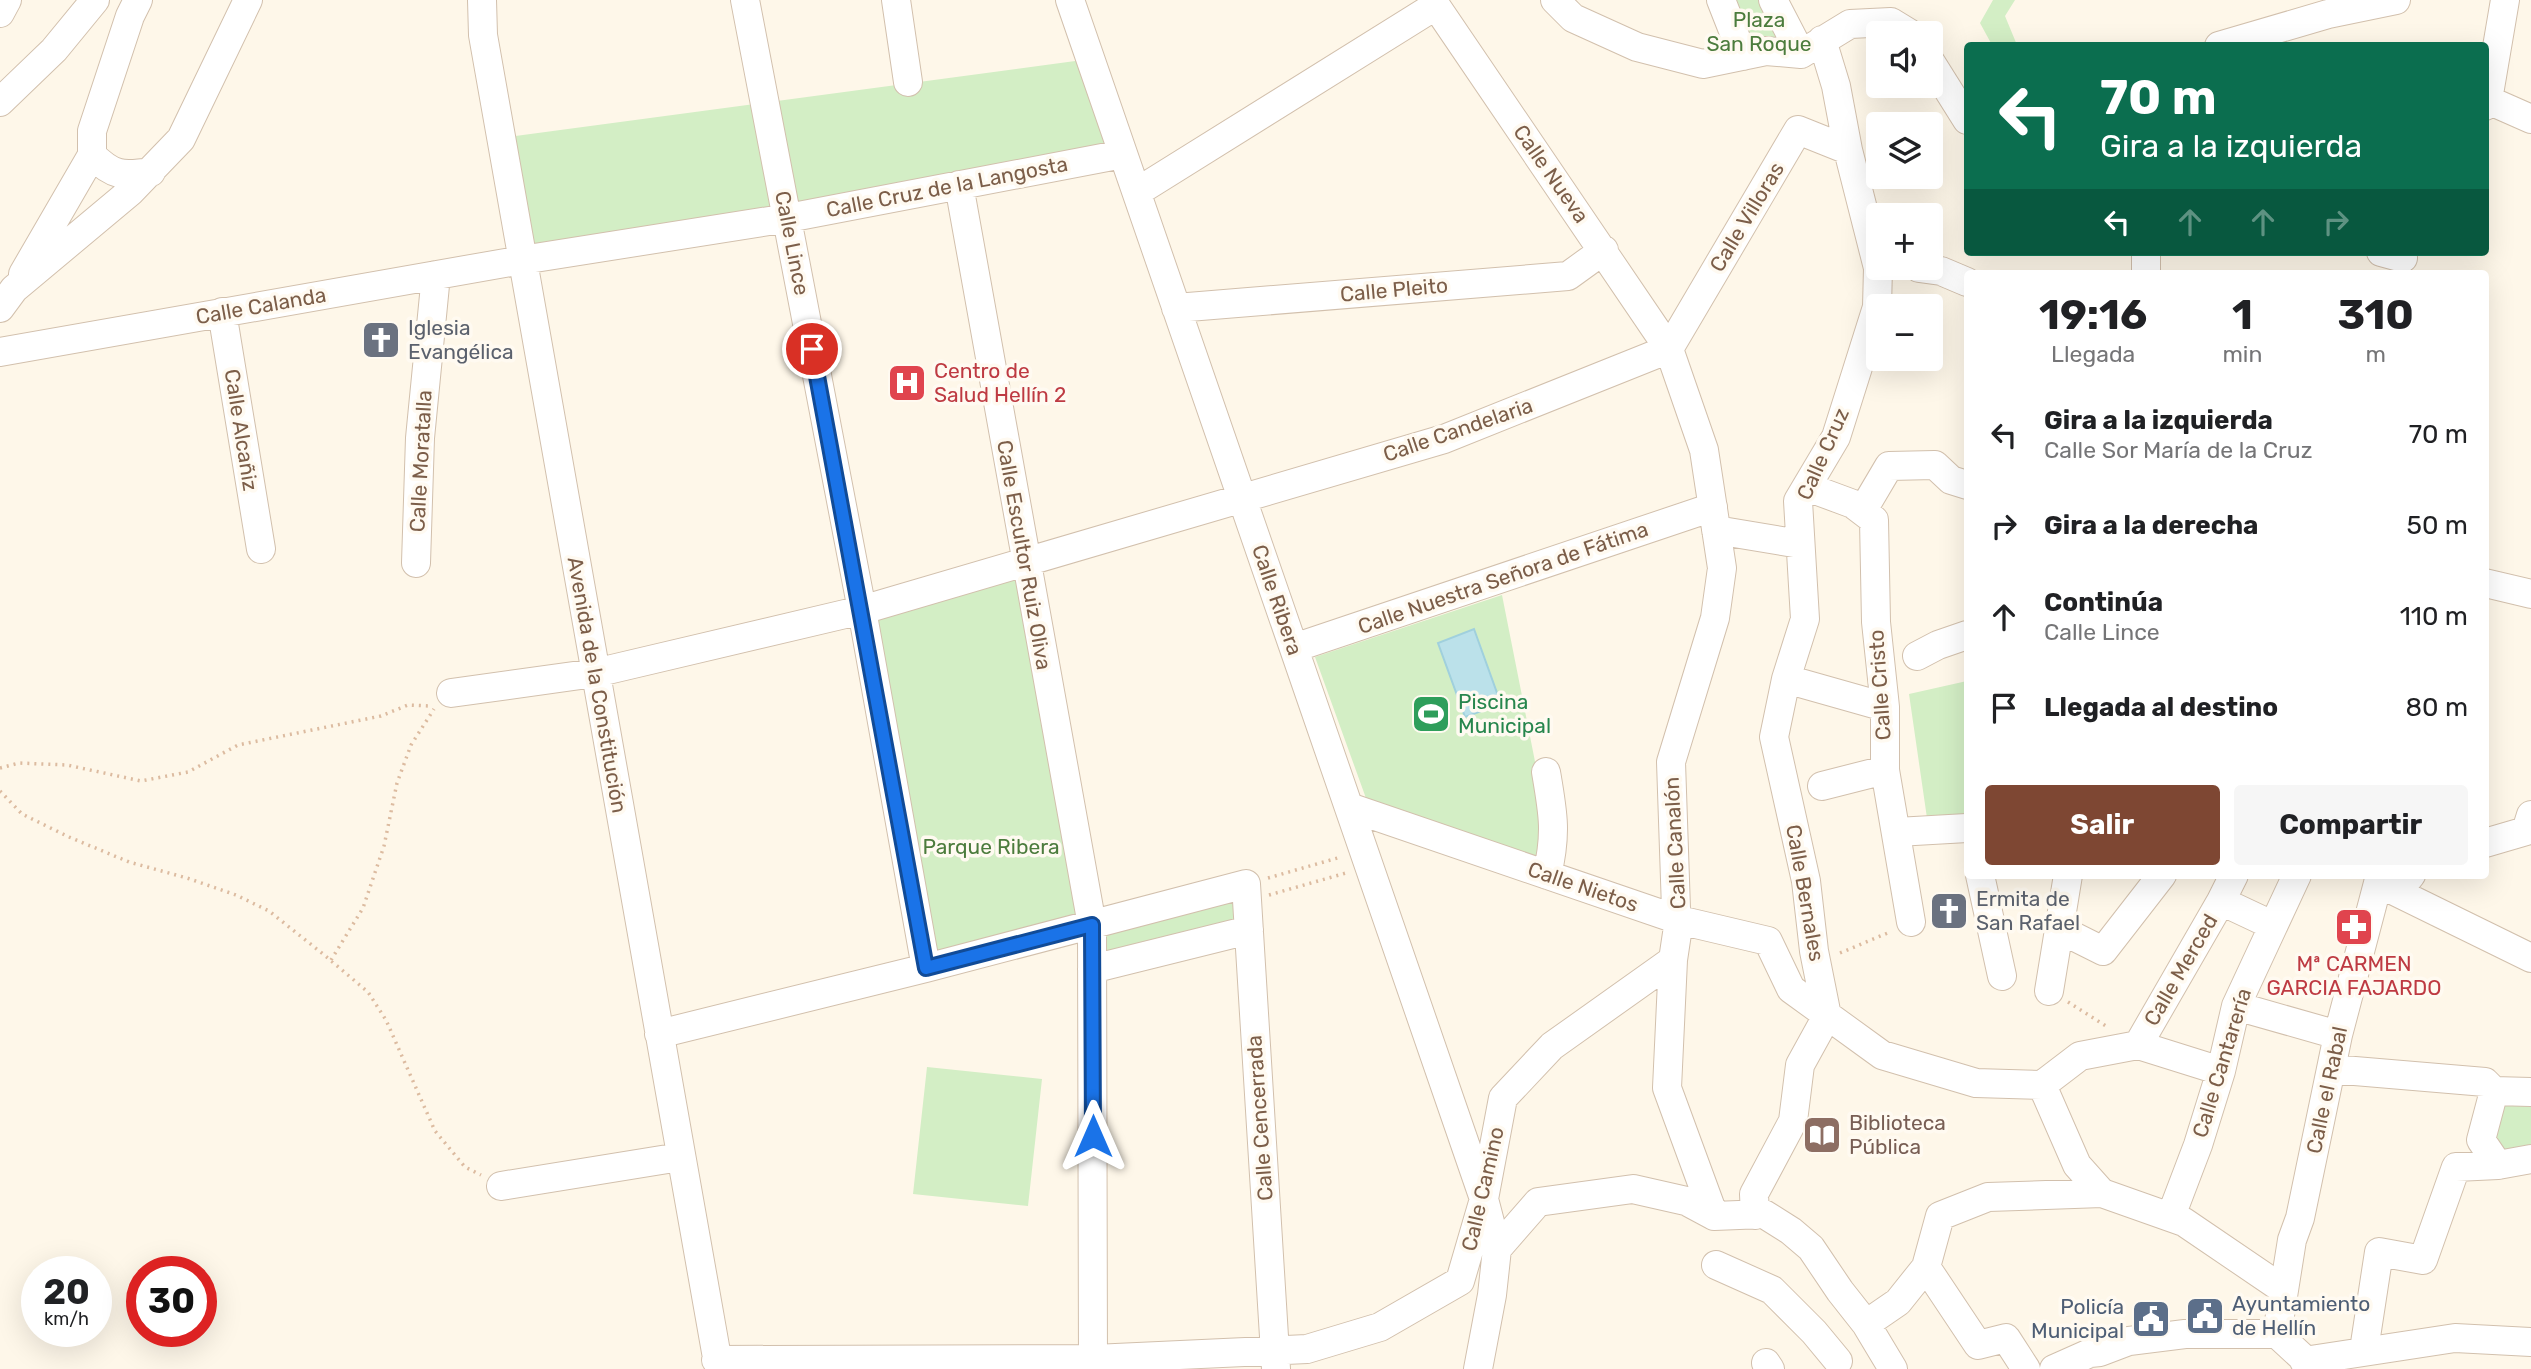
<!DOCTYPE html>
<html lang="es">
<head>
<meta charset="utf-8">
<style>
  :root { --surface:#fff; --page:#f6f6f6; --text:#202124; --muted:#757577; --accent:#7e4733 }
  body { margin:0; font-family:Rubik,sans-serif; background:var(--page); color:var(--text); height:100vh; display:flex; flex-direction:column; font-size:26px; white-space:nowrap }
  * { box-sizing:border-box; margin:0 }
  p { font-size:23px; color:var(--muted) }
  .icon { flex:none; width:38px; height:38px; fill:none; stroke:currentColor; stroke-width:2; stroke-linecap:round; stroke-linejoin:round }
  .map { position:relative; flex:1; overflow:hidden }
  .drawer { position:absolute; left:1964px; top:270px; width:525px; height:609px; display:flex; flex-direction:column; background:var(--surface); border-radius:7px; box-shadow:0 7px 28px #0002 }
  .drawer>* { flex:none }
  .top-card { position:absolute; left:1964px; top:42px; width:525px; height:214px; border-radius:7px; box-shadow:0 7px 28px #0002; background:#0b6e4f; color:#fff; overflow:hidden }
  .buttons { position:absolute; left:1866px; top:21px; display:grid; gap:14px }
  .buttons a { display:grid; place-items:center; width:77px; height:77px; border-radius:7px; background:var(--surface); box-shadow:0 7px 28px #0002; font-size:35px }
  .speed { position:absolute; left:21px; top:1256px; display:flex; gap:14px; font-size:35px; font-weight:700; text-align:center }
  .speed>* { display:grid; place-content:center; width:91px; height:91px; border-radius:50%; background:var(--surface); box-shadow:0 7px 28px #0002; line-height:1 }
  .speed small { font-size:18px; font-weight:400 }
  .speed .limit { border:10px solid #d22; background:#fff; color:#111 }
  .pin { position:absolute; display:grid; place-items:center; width:60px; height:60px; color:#fff; margin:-30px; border:4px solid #fff; border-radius:50%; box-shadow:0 2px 7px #0007 }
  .me { position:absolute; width:77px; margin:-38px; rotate:0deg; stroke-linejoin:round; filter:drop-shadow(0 0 5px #0008) }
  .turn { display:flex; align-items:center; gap:24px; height:147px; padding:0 21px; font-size:32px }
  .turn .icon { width:91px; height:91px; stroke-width:2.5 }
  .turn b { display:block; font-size:49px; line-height:60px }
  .lanes { display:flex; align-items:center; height:66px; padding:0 21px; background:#0003; justify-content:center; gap:35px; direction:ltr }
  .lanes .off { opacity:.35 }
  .eta { display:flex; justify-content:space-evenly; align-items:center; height:119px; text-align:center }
  .eta b { font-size:42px; font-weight:700; line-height:49px }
  .action { display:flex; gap:14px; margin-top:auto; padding:14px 21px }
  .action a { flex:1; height:80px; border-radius:7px; background:var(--accent); color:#fff; font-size:28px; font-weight:700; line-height:80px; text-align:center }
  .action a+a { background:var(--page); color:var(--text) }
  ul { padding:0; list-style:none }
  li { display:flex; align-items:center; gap:21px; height:91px; padding:0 21px }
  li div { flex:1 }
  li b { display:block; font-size:26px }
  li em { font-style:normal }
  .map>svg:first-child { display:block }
  .green { fill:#d3eec5 }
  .water { fill:#bbe1ea; stroke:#a0d0dd; stroke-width:2 }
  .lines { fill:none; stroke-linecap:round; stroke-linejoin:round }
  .minor-casing { stroke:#d2c0ad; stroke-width:30 }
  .path { stroke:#dcbba0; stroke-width:3.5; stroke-dasharray:2 5; stroke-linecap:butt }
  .minor { stroke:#fff; stroke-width:28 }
  .route-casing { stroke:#114b97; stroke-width:18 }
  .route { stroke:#1a73e8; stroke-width:12 }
  .labels { text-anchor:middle; stroke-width:7; stroke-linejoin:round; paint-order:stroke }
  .park-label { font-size:21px; fill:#4c7c3d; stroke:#fffaf1 }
  .street-label { font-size:21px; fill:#7c5e49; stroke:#fffaf1 }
  .worship-label { font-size:21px; fill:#5b616d; stroke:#fffaf1; text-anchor:start }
  .health-label { font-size:21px; fill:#be3a42; stroke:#fffaf1; text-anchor:start }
  .leisure-label { font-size:21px; fill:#27864d; stroke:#fffaf1; text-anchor:start }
  .education-label { font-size:21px; fill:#785e54; stroke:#fffaf1; text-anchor:start }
  .service-label { font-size:21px; fill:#4e5e75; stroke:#fffaf1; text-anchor:start }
</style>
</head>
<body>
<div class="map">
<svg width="2531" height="1369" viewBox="0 0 2531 1369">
  <rect width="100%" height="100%" fill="#fef7e9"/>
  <path class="green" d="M1723 0H1769L1797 53 1743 56Z
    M1993 0H2015L2005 16 2017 45H1992L1980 23Z
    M1090 59 1123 154 522 260 501 138Z
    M1025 563 1092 924 1246 884 1249 930 1092 969V925L926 968 862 610Z
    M1502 595 1546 817 1545 849 1535 860 1367 801 1315 657Z
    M1967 681V822L1928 825 1909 694Z
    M927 1067 1042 1079 1028 1206 913 1194Z
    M2494 1091 2531 1092V1159L2498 1165 2481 1140Z"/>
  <path class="water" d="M1474 629 1501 704 1465 717 1438 643Z"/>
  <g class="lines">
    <defs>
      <path id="minor" d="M138 0 130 16 92 131V155C113 176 122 176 151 172
        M482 0 483 35 719 1369
        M745 0 862 610 926 968
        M896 0 908 82
        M1070 0 1484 1199 1497 1249 1492 1295 1478 1369
        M1432 0 1669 349 1704 450 1722 568 1715 618 1671 762 1676 909 1679 920 1673 960 1667 1088 1714 1216
        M1555 0 1573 18 1637 47 1703 64 1766 51 1801 54 1850 24 1891 22 1909 33
        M1721 0 1743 56
        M1773 0 1801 54
        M0 13 7 0
        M1822 40 1836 86 1848 150 1878 268 1877 307 1836 437 1798 501 1805 619 1786 679 1774 737 1806 881 1814 951 1827 1016
        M2219 46 2328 14 2396 0
        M1930 61 1967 120
        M2488 100 2531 119
        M0 102 54 50 95 0
        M2485 106 2488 100 2505 0
        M959 185 1092 925 1093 1369
        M1137 192 1435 6
        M2381 252 2403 258
        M1919 268 1941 271 1967 282
        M2146 273V252
        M23 274 92 155
        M0 308 14 289 130 192 181 139 248 0
        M1176 308 1568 276 1604 250
        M222 312 261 549
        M1669 349 1798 130 1848 150
        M0 352 522 260 788 218 1123 154
        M1807 487 1853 504 1874 520 1876 622 1885 707V770L1911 922
        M1863 510 1889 466 1935 465 1951 480 1967 485
        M1716 530 1800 544
        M416 563 420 438 436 275
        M2485 583 2531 594
        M1294 648 1713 507
        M1917 656 1938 645 1967 635
        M1786 679 1885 707
        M451 693 595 673 862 610 1444 439 1669 349
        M1546 772C1553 813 1557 833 1547 875
        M1822 786 1885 770
        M1349 807 1679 920 1768 941 1791 989 1882 1055 1976 1083 2042 1085
        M1897 832 1967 828
        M2485 843 2526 831 2531 815
        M1980 875 2002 976
        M2378 883 2531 958
        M2221 901 2272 925
        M2059 929 2103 951 2162 875
        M1092 969 1249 930
        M2049 991 2068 875
        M2236 1006 2338 1035
        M659 1034 926 968 1246 884 1276 1369
        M2138 1045 2221 1071
        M2331 1069 2485 1082 2494 1091
        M2042 1085 2077 1165 2102 1193 2184 1222 2284 1290
        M2042 1085 2080 1056 2138 1045 2221 901 2234 875
        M2531 1092 2494 1091 2481 1140 2498 1165 2531 1159
        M501 1186 680 1157
        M1755 1215 1754 1194 1793 1121 1800 1065 1827 1016
        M1714 1216 1764 1214 1791 1231 1811 1248 1840 1291 1866 1324
        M2171 1216 2198 1145 2221 1071 2236 1006 2297 875
        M1497 1249 1538 1202 1633 1189 1686 1201 1714 1216
        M1716 1265 1772 1290 1814 1332 1838 1361
        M1926 1267 1978 1345 2006 1338 2026 1369
        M2277 1334 2292 1240 2300 1218 2338 1035 2378 883 2407 880 2411 875
        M2364 1350 2379 1252 2423 1260 2456 1167 2498 1165
        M716 1360 1094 1359 1307 1349 1380 1327 1460 1281 1484 1199 1503 1098 1552 1046 1673 960
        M2304 1361 2455 1338 2531 1342
        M1766 1363 1770 1369
        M1893 1369 1866 1324 1898 1302 1926 1267 1940 1216 1988 1197 2102 1193
        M2054 1369 2090 1353 2100 1352 2129 1341 2185 1334H2277L2315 1369"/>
    </defs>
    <use href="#minor" class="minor-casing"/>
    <path class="path" d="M0 768 19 763 67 765 141 781 188 772 238 745 381 716 408 705 430 706
      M0 791 22 814 69 837 129 862 187 878 236 895 269 911 323 954 368 992 386 1020 435 1131 465 1167 481 1175
      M1268 878 1341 857
      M1269 895 1346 873
      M1840 953 1890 932
      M331 960 363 908 384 846 397 783 411 745 434 709
      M2068 1002 2106 1026"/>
    <use href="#minor" class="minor"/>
  </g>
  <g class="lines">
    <defs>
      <path id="route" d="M812 349 926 968 1092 925 1093 1136"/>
    </defs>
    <use href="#route" class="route-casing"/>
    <use href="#route" class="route"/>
  </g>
  <defs>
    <symbol id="church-square" viewBox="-11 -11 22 22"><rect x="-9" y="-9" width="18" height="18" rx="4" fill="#6b7280" stroke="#fffaf1"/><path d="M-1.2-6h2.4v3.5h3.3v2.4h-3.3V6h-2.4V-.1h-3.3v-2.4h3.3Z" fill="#fff"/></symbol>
    <symbol id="hospital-square" viewBox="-11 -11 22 22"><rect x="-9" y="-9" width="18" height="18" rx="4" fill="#e0444e" stroke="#fffaf1"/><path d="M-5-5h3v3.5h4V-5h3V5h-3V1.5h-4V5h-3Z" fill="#fff"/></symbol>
    <symbol id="stadium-square" viewBox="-11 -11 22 22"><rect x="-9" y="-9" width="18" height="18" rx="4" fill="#2e9e5b" stroke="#fffaf1"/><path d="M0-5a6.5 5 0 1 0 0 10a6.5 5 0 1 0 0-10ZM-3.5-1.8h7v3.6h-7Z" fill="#fff"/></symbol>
    <symbol id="pharmacy-square" viewBox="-11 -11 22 22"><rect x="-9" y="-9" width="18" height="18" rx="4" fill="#e0444e" stroke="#fffaf1"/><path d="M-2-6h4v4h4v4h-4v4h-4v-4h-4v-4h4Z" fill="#fff"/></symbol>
    <symbol id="library-square" viewBox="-11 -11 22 22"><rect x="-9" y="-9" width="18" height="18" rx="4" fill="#8d6e63" stroke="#fffaf1"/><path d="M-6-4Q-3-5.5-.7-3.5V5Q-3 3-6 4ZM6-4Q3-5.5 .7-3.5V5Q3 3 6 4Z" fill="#fff"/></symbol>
    <symbol id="civic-square" viewBox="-11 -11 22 22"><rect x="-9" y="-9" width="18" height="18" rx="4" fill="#5c6f8a" stroke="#fffaf1"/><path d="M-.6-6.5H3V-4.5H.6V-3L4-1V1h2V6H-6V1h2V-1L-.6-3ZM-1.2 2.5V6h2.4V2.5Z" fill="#fff"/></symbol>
  </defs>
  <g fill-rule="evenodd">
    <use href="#church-square" x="359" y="318" width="44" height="44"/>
    <use href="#hospital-square" x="885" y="361" width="44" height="44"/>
    <use href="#stadium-square" x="1409" y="692" width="44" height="44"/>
    <use href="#church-square" x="1927" y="889" width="44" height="44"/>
    <use href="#pharmacy-square" x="2332" y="905" width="44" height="44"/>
    <use href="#library-square" x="1800" y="1113" width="44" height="44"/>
    <use href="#civic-square" x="2183" y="1294" width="44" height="44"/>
    <use href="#civic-square" x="2129" y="1297" width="44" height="44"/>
  </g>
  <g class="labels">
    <g class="park-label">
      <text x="1759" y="27">Plaza<tspan x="1759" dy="24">San Roque</tspan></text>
      <text x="991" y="854">Parque Ribera</text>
    </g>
    <g class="street-label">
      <text transform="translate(1551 174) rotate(55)" y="7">Calle Nueva</text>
      <text transform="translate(947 187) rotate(-11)" y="7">Calle Cruz de la Langosta</text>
      <text transform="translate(1747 217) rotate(-59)" y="7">Calle Villoras</text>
      <text transform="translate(792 243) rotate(79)" y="7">Calle Lince</text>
      <text transform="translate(1394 290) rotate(-5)" y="7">Calle Pleito</text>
      <text transform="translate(261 306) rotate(-10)" y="7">Calle Calanda</text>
      <text transform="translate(241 430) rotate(81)" y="7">Calle Alcañiz</text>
      <text transform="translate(1458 430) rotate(-19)" y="7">Calle Candelaria</text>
      <text transform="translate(1823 454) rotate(-66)" y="7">Calle Cruz</text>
      <text transform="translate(421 461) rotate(-87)" y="7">Calle Moratalla</text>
      <text transform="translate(1024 555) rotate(80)" y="7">Calle Escultor Ruiz Oliva</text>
      <text transform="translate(1503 578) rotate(-19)" y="7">Calle Nuestra Señora de Fátima</text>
      <text transform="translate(1277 600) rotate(71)" y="7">Calle Ribera</text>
      <text transform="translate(597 685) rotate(80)" y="7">Avenida de la Constitución</text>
      <text transform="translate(1880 685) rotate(-94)" y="7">Calle Cristo</text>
      <text transform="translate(1675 843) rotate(-93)" y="7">Calle Canalón</text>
      <text transform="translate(1583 887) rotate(19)" y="7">Calle Nietos</text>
      <text transform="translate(1805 893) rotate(80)" y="7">Calle Bernales</text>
      <text transform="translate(2181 970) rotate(-60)" y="7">Calle Merced</text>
      <text transform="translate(2222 1063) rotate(-73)" y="7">Calle Cantarería</text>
      <text transform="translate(2327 1090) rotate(-78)" y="7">Calle el Rabal</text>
      <text transform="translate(1260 1118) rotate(-94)" y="7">Calle Cencerrada</text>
      <text transform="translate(1483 1189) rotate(-77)" y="7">Calle Camino</text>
    </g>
    <g class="worship-label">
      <text x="408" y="335">Iglesia<tspan x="408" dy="24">Evangélica</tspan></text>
      <text x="1976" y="906">Ermita de<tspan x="1976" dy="24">San Rafael</tspan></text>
    </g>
    <g class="health-label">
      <text x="934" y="378">Centro de<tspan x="934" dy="24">Salud Hellín 2</tspan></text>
      <text x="2354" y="971" text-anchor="middle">Mª CARMEN<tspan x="2354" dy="24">GARCIA FAJARDO</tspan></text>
    </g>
    <g class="leisure-label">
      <text x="1458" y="709">Piscina<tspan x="1458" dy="24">Municipal</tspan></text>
    </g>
    <g class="education-label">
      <text x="1849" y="1130">Biblioteca<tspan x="1849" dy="24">Pública</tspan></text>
    </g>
    <g class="service-label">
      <text x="2232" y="1311">Ayuntamiento<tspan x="2232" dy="24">de Hellín</tspan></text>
      <text x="2124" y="1314" text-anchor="end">Policía<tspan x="2124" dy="24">Municipal</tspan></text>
    </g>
  </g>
</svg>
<div class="buttons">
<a><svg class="icon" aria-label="sound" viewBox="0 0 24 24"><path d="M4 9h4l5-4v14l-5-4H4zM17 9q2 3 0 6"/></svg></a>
<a><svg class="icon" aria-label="layers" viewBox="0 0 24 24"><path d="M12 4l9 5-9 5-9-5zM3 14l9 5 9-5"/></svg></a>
<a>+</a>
<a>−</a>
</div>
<div class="speed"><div>20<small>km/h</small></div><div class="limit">30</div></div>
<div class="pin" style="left:812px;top:349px;background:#d93025"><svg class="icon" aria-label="arrive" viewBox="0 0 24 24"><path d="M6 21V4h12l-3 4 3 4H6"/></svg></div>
<svg class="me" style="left:1093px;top:1136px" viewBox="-20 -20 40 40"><path d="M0-17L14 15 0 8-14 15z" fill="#1a73e8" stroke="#fff" stroke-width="4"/></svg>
<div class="top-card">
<div class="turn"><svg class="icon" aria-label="left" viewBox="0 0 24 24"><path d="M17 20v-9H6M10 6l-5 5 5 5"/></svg><div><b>70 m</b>Gira a la izquierda</div></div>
<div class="lanes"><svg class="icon" aria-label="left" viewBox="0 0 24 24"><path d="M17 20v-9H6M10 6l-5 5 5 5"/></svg><svg class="icon off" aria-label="ahead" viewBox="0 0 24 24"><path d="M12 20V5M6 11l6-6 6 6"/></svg><svg class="icon off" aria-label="ahead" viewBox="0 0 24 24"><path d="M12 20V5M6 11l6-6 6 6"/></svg><svg class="icon off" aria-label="right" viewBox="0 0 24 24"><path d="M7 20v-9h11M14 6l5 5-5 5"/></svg></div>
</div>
<section class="drawer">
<div class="eta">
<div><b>19:16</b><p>Llegada</p></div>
<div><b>1</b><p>min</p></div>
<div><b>310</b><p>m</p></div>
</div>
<ul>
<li><svg class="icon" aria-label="left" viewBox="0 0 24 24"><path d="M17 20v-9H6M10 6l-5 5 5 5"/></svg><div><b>Gira a la izquierda</b><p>Calle Sor María de la Cruz</p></div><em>70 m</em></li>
<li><svg class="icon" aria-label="right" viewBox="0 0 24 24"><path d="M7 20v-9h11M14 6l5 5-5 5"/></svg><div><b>Gira a la derecha</b></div><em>50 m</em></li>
<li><svg class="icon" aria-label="ahead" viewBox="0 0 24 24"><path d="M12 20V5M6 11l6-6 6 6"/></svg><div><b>Continúa</b><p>Calle Lince</p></div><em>110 m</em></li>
<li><svg class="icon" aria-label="arrive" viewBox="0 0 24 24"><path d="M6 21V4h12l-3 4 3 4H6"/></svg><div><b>Llegada al destino</b></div><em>80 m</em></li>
</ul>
<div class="action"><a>Salir</a><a>Compartir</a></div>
</section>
</div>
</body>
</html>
